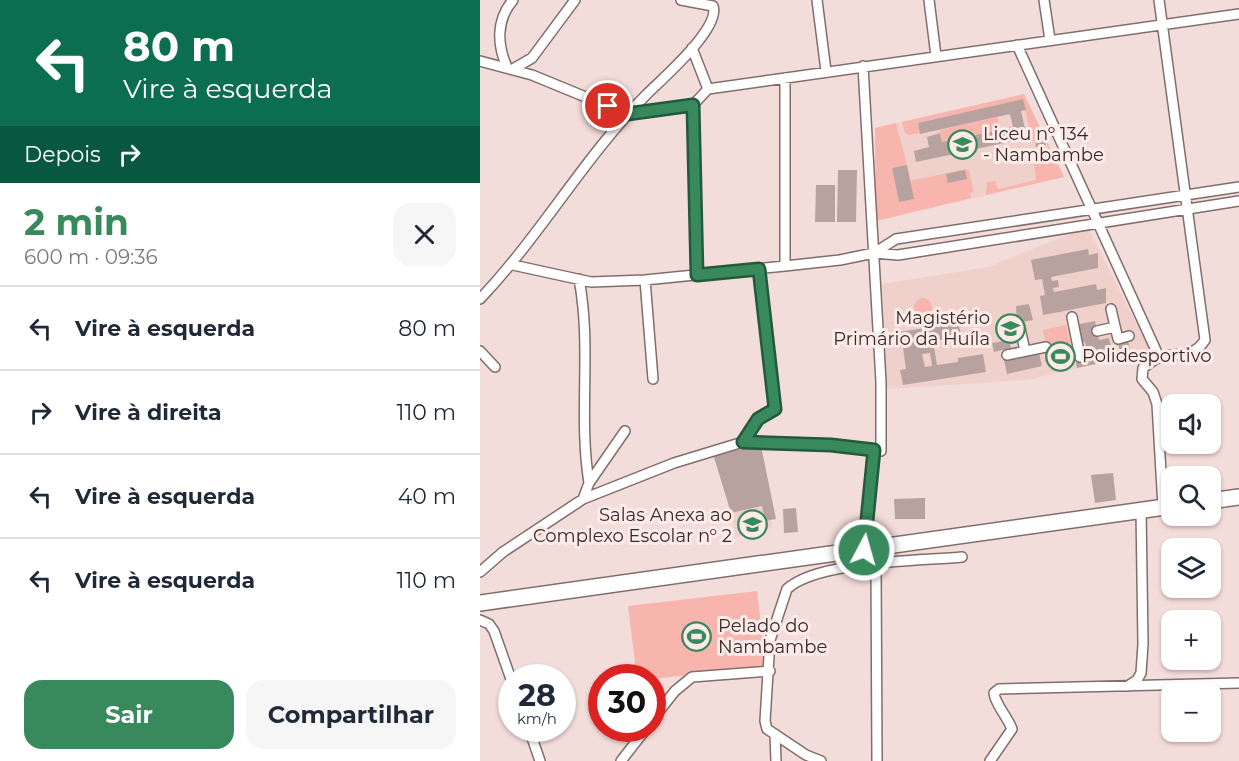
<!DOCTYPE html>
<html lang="pt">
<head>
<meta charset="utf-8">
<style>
  :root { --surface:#fff; --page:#f6f6f7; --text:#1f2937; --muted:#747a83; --line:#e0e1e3; --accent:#388a5c }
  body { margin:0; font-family:Montserrat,sans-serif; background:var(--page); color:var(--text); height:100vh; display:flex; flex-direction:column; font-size:22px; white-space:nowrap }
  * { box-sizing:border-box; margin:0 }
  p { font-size:20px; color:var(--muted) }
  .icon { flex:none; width:33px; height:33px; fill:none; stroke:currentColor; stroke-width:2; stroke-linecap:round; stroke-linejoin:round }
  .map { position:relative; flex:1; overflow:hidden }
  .sheet { display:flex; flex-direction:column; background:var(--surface); width:480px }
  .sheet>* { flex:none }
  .guide { background:#0b6e4f; color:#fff; overflow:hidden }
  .tools { position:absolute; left:681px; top:394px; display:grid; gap:12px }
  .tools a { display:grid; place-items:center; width:60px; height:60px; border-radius:12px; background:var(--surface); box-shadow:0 2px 4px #0004; font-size:30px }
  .speed { position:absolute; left:18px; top:664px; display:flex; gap:12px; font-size:30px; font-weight:700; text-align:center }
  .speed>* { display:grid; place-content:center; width:78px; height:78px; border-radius:50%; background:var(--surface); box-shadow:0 2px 4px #0004; line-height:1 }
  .speed small { font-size:15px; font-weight:400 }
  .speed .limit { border:9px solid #d22; background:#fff; color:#111 }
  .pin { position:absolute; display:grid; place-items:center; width:51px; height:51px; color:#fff; margin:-26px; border:3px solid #fff; border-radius:50%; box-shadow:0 2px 6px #0007 }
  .me { position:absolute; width:66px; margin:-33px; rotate:6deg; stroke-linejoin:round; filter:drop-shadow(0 0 4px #0008) }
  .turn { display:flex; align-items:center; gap:21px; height:126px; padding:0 24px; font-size:27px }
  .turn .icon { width:78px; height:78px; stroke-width:2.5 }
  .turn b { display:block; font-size:42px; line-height:51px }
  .then { display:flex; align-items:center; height:57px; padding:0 24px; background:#0003; gap:12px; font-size:22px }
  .round { display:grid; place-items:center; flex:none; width:63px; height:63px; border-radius:18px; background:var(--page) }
  .head { display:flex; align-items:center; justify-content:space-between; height:102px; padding:0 24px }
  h1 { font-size:36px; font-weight:700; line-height:45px; color:var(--accent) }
  .button { display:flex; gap:12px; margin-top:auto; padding:12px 24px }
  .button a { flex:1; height:69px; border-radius:18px; background:var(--accent); color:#fff; font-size:24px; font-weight:700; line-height:69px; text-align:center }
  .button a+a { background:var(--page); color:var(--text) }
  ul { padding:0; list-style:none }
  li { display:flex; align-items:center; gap:18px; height:84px; padding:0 24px; border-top:2px solid var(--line) }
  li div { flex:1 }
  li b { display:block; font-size:22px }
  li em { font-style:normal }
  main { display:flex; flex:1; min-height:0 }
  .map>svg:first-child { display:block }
  .built { fill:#efd0cb }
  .green { fill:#f7b5ad }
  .building { fill:#b8a29f; fill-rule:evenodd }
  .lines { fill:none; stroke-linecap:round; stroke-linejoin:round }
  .minor-casing { stroke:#816e6b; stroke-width:12 }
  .primary-casing { stroke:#816e6b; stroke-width:18 }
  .minor { stroke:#fff; stroke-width:9 }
  .primary { stroke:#fff; stroke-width:15 }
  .route-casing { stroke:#245a3c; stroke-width:15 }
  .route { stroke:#388a5c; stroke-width:10 }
  .labels { text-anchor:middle; stroke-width:6; stroke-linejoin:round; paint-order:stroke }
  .poi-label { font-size:18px; fill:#342b2a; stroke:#feebe8; text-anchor:start }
</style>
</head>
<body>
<main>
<section class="sheet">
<div class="guide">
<div class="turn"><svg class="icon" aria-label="left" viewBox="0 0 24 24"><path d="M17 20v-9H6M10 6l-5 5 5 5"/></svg><div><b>80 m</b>Vire à esquerda</div></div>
<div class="then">Depois<svg class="icon" aria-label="right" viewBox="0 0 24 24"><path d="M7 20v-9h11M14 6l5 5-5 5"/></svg></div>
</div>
<div class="head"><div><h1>2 min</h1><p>600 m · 09:36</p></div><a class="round"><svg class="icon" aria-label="close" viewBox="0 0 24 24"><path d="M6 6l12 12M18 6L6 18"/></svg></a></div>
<ul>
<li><svg class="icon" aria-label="left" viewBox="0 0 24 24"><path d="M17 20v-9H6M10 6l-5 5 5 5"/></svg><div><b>Vire à esquerda</b></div><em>80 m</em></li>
<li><svg class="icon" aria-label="right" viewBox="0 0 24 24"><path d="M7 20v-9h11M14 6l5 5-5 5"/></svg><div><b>Vire à direita</b></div><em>110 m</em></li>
<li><svg class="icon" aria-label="left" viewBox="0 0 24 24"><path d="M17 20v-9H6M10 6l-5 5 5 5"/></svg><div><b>Vire à esquerda</b></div><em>40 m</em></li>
<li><svg class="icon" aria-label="left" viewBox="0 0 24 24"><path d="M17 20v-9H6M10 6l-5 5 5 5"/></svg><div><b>Vire à esquerda</b></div><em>110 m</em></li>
</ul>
<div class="button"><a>Sair</a><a>Compartilhar</a></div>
</section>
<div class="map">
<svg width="759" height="761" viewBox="0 0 759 761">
  <rect width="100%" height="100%" fill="#f3ddda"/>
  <path class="built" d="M544 94 584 177 396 221 395 128Z
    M608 227 670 351 547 380 406 389 402 284 508 267Z
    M282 506 285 521 291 520 293 528 256 537 251 513Z"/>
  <path class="green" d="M544 94 584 177 506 195 507 182 515 181 518 189 556 180 554 163 571 159 565 139 552 142 543 99 438 123 440 133 429 135 425 133 422 122Z
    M517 117 520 129 462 142 460 130Z
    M416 123 427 165 412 168 419 202 433 199 430 181 486 169 489 171 494 192 490 193 491 198 396 221 395 128Z
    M434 307a9 9 0 1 1 18 0a9 9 0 1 1-18 0Z
    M586 325 595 365 571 370 563 330Z
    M277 591 286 666 173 679 157 678 148 606Z"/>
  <path class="building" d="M543 99 546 110 541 111 547 138 496 149 497 152 489 153 488 151 436 162 434 151 449 147 447 137 460 133 462 142 533 127 530 114 440 134 438 123Z
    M565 139 566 145 556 147 555 141Z
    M569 148 571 159 561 161 559 150Z
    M427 165 434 199 419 202 412 168Z
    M358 170H377L376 222H357Z
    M485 170 487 179 468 183 466 174Z
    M336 185H355V222H335Z
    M608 249 609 255 618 253V268L571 277 572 281 578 280 579 287 573 288 574 292 616 284 617 290 626 288V303L563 315 560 296 565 295 562 279 555 280 551 260Z
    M549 304 553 320 537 323 536 306Z
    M455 320V326L479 323 481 337 453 341 457 365 478 362V358L503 354 506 372 423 385 420 370 426 369 423 347 416 348 413 333 445 328 444 322ZM450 353 452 366 445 367 442 354Z
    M615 321 619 340 629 338 632 350 614 354 616 364 597 368 595 358 607 355 605 342 599 344 595 325Z
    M529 340 531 348 514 352 512 343Z
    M648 340 651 356 641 358 638 341Z
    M559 353 562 366 527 374 524 360Z
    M281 446 296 519 285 521 282 506 251 513 233 454Z
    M633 473 636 500 615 503 611 475Z
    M445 498V519H415L414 499Z
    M316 508 318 532 304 533 303 509Z"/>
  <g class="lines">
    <defs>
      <path id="minor" d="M337 0 346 71
        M449 0 456 56
        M564 0 570 40
        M679 0 725 340C713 359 697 352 680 357 674 359 668 365 663 368L662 379 673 392 677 404 683 507
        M537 45 679 357
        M0 61 52 75 147 114 213 105 228 89 212 48
        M27 67C17 45 16 20 33 0
        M33 69 52 58 95 0
        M228 89 759 14
        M213 105 217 275
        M394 253 416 239 759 187
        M33 265 111 282 165 280 305 266 360 260 394 253 418 255 759 201
        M305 266V78
        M99 279C112 347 98 415 109 483
        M165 280 173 379
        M0 299C61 235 105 156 167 94 183 78 241 28 233 6L201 0
        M631 309 638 339 649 336
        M592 317 600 357
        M540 328 545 351
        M617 331 635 327
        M0 351 15 367
        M527 355 566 347
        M263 442 278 419 295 409 279 269
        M103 499 109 483 145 431
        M396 565 397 761
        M383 566 394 450
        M0 572 23 552 103 499 194 463 263 442 351 445 401 451V382L383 66
        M0 620 9 624 14 631 32 682
        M648 686 657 680 661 673 663 644 661 510
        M172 720 195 691 212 677 290 671
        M49 729 60 761
        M295 734 296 761
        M141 761 166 729
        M341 761 326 755 287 729 285 721 290 640 307 589C337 561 439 561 482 557
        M510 761 532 729C527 716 515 704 514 693L519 689 759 683"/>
      <path id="primary" d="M730 501 759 497
        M0 603 692 506"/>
    </defs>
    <use href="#minor" class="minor-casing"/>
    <use href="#primary" class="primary-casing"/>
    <use href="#minor" class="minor"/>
    <use href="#primary" class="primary"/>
  </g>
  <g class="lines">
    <defs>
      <path id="route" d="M128 106 147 114 213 105 217 275 279 269 295 409 278 419 263 442 351 445 394 450 384 550"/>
    </defs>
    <use href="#route" class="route-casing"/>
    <use href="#route" class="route"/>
  </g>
  <defs>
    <symbol id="school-ring" viewBox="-11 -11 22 22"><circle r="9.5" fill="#feebe8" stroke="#388a5c" stroke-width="1.5"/><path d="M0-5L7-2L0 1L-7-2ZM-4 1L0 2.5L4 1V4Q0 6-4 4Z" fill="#388a5c"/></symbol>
    <symbol id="stadium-ring" viewBox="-11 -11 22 22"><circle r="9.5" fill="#feebe8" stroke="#388a5c" stroke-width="1.5"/><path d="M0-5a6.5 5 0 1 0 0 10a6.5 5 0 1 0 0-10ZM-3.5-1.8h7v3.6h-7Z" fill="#388a5c"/></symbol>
  </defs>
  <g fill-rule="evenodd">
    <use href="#school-ring" x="466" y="128" width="33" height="33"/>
    <use href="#school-ring" x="514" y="312" width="33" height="33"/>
    <use href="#stadium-ring" x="564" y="340" width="33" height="33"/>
    <use href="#school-ring" x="256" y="508" width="33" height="33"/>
    <use href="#stadium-ring" x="200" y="620" width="33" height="33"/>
  </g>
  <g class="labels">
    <g class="poi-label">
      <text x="503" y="140">Liceu nº 134<tspan x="503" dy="21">- Nambambe</tspan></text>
      <text x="510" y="324" text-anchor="end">Magistério<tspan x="510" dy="21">Primário da Huíla</tspan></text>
      <text x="602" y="362">Polidesportivo</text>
      <text x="252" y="521" text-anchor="end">Salas Anexa ao<tspan x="252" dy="21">Complexo Escolar nº 2</tspan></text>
      <text x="238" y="632">Pelado do<tspan x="238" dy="21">Nambambe</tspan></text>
    </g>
  </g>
</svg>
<div class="tools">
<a><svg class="icon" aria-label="sound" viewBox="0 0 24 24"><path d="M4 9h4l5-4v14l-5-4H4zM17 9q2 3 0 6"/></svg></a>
<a><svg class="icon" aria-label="search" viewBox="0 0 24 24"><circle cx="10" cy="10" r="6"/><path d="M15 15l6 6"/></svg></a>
<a><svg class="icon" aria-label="layers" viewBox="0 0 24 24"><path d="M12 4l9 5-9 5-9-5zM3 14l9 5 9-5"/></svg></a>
<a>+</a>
<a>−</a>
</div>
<div class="speed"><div>28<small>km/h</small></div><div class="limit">30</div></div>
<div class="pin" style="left:128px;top:106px;background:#d93025"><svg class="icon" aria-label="arrive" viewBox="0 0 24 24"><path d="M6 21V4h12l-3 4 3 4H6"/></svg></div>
<svg class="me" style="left:384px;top:550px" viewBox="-20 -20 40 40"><circle r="17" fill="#388a5c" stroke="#fff" stroke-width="3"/><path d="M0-11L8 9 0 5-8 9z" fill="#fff"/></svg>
</div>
</main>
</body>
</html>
